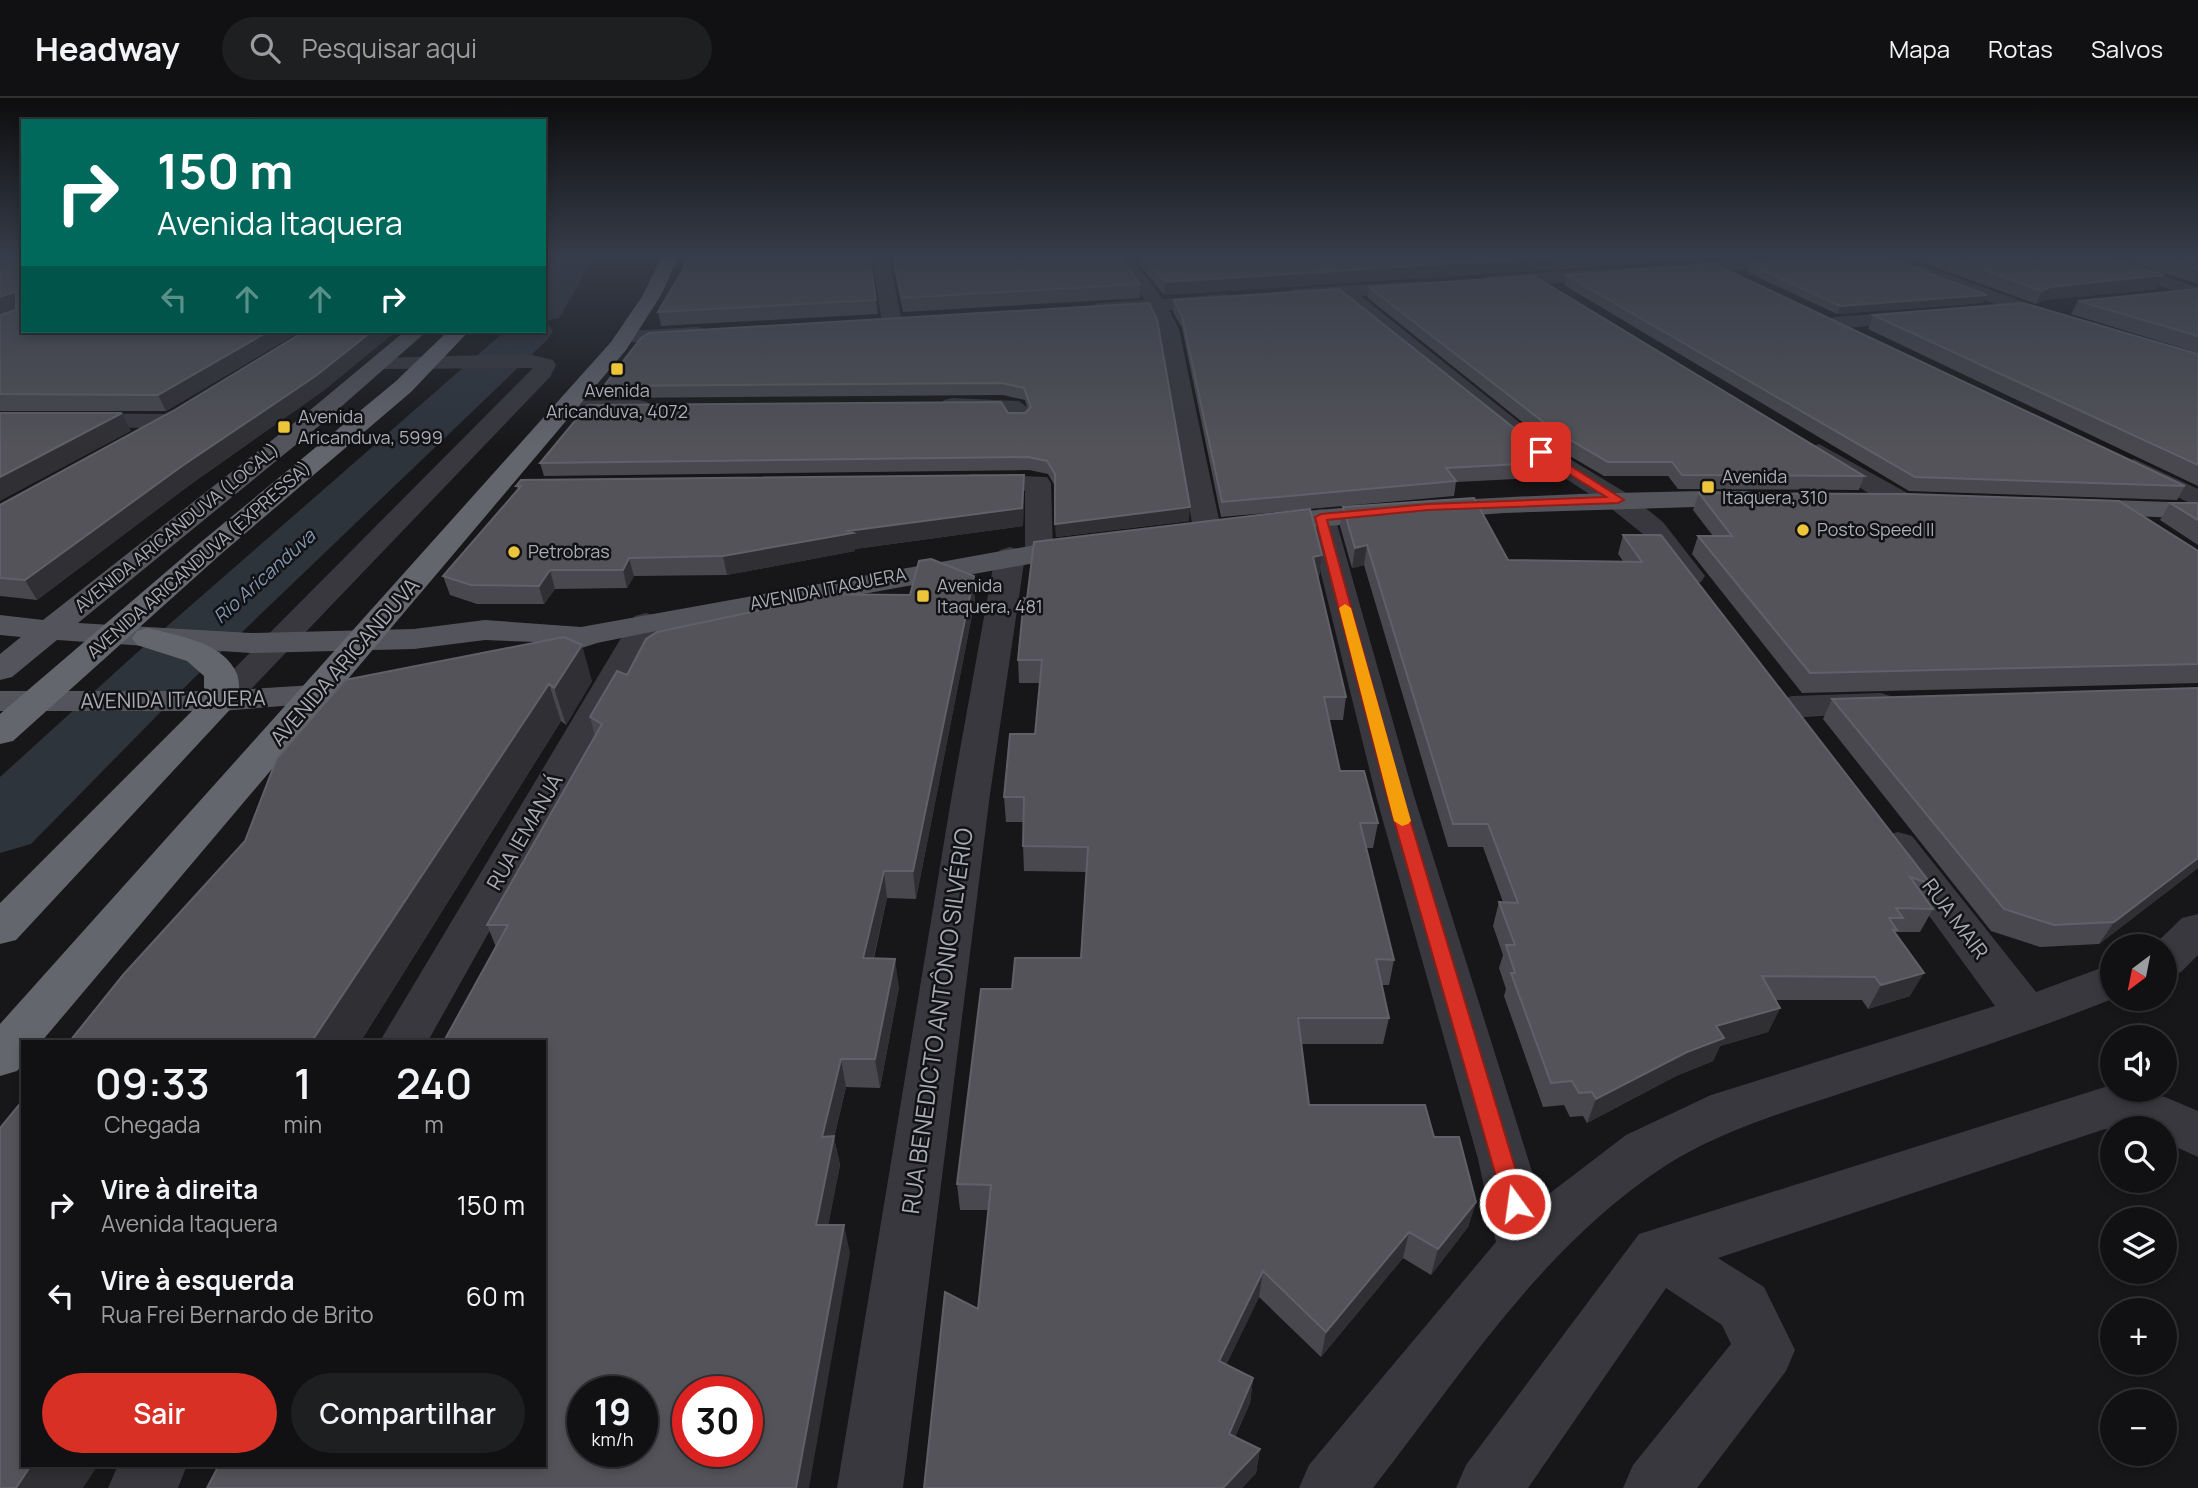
<!DOCTYPE html>
<html lang="pt">
<head>
<meta charset="utf-8">
<style>
  :root { --surface:#111113; --page:#1e1f21; --text:#f1f3f6; --muted:#9c9da0; --line:#303133; --accent:#d93025 }
  body { margin:0; font-family:Manrope,sans-serif; background:var(--page); color:var(--text); height:100vh; display:flex; flex-direction:column; font-size:26px; white-space:nowrap }
  * { box-sizing:border-box; margin:0 }
  p { font-size:23px; color:var(--muted) }
  .icon { flex:none; width:38px; height:38px; fill:none; stroke:currentColor; stroke-width:2; stroke-linecap:round; stroke-linejoin:round }
  .map { position:relative; flex:1; overflow:hidden }
  .details { position:absolute; left:21px; top:942px; width:525px; height:427px; display:flex; flex-direction:column; background:var(--surface); border-radius:0px; box-shadow:0 4px 10px #0003,0 0 0 2px var(--line) }
  .details>* { flex:none }
  .banner { position:absolute; left:21px; top:21px; width:525px; height:214px; border-radius:0px; box-shadow:0 4px 10px #0003,0 0 0 2px var(--line); background:#00695c; color:#fff; overflow:hidden }
  .needle { width:46px; rotate:212deg }
  .buttons { position:absolute; left:2100px; top:836px; display:grid; gap:14px }
  .buttons a { display:grid; place-items:center; width:77px; height:77px; border-radius:50%; background:var(--surface); box-shadow:0 4px 10px #0003,0 0 0 2px var(--line); font-size:35px }
  .speed { position:absolute; left:567px; top:1278px; display:flex; gap:14px; font-size:35px; font-weight:700; text-align:center }
  .speed>* { display:grid; place-content:center; width:91px; height:91px; border-radius:50%; background:var(--surface); box-shadow:0 4px 10px #0003,0 0 0 2px var(--line); line-height:1 }
  .speed small { font-size:18px; font-weight:400 }
  .speed .limit { border:10px solid #d22; background:#fff; color:#111 }
  .pin { position:absolute; display:grid; place-items:center; width:60px; height:60px; color:#fff; margin:-30px; border-radius:14px; box-shadow:0 4px 10px #0006 }
  .me { position:absolute; width:77px; margin:-38px; rotate:346deg; stroke-linejoin:round; filter:drop-shadow(0 0 5px #0008) }
  .turn { display:flex; align-items:center; gap:24px; height:147px; padding:0 21px; font-size:32px }
  .turn .icon { width:91px; height:91px; stroke-width:2.5 }
  .turn b { display:block; font-size:49px; line-height:60px }
  .lanes { display:flex; align-items:center; height:66px; padding:0 21px; background:#0003; justify-content:center; gap:35px; direction:ltr }
  .lanes .off { opacity:.35 }
  .eta { display:flex; justify-content:space-evenly; align-items:center; height:119px; text-align:center }
  .eta b { font-size:42px; font-weight:600; line-height:49px }
  .cta { display:flex; gap:14px; margin-top:auto; padding:14px 21px }
  .cta a { flex:1; height:80px; border-radius:42px; background:var(--accent); color:#fff; font-size:28px; font-weight:600; line-height:80px; text-align:center }
  .cta a+a { background:var(--page); color:var(--text) }
  ul { padding:0; list-style:none }
  li { display:flex; align-items:center; gap:21px; height:91px; padding:0 21px }
  li div { flex:1 }
  li b { display:block; font-size:26px }
  li em { font-style:normal }
  header { display:flex; align-items:center; gap:42px; box-sizing:border-box; height:98px; padding:0 35px; background:var(--surface); border-bottom:2px solid var(--line) }
  header strong { font-size:33px }
  nav { display:flex; gap:38px; margin-inline-start:auto; font-size:24px }
  .search { width:490px; height:63px; background:var(--page); display:flex; align-items:center; gap:18px; box-sizing:border-box; padding:0 24px; border-radius:38px; color:var(--muted); font-size:26px }
  .map>svg:first-child { display:block }
  .lines { fill:none; stroke-linecap:round; stroke-linejoin:round }
  .river { fill:#2d343c; fill-rule:evenodd }
  .minor { fill:#38383e; fill-rule:evenodd }
  .major { fill:#54555c; fill-rule:evenodd }
  .highway { fill:#64666e; fill-rule:evenodd }
  .wall { fill:#48484e }
  .shaded-wall { fill:#303034 }
  .building { fill:#535359; stroke:#606168; stroke-width:2; fill-rule:evenodd }
  .route { fill:#d93025; stroke:#8d1f18; stroke-width:2 }
  .slow { fill:#f59e0b }
  .poi-dot { fill:#ecc53b; stroke:#121214; stroke-width:2.5 }
  .labels { text-anchor:middle; stroke-width:5; stroke-linejoin:round; paint-order:stroke }
  .far-poi-label { font-size:18px; fill:#a9acb8; stroke:#121214; text-anchor:start }
  .far-street-label { font-size:18px; fill:#a9acb8; stroke:#121214 }
  .far-water-label { font-size:19px; font-style:italic; fill:#8196b2; stroke:#121214 }
  .street-label { font-size:21px; fill:#a9acb8; stroke:#121214 }
  .near-street-label { font-size:24px; fill:#a9acb8; stroke:#121214 }
</style>
</head>
<body>
<header>
<strong>Headway</strong>
<div class="search"><svg class="icon" aria-label="search" viewBox="0 0 24 24"><circle cx="10" cy="10" r="6"/><path d="M15 15l6 6"/></svg>Pesquisar aqui</div>
<nav><a>Mapa</a><a>Rotas</a><a>Salvos</a></nav>
</header>
<div class="map">
<svg width="2198" height="1390" viewBox="0 0 2198 1390">
  <rect width="100%" height="100%" fill="#171719"/>
  <g class="lines">
    <path class="river" d="M558 156H596L559 220 546 223 553 233 547 242 193 581 31 746 0 755V679L141 551 505 233H544V178Z"/>
    <path class="minor" d="M871 156H888L902 224 899 228 892 230 882 224Z
      M1111 156H1128L1163 201 1226 196 1236 202 1226 208 1169 212 1179 231 1221 431 1217 437 1207 439 1197 437 1193 431 1159 231 1150 213 1097 217 1087 211 1097 205 1145 202Z
      M1868 156H1892L2066 219 2069 223 2059 229 2052 227 1871 160Z
      M2069 156H2094L2198 189V200L2072 160Z
      M1802 158 1808 159 1811 163 1808 167 1489 190 1480 184 1489 178Z
      M1421 183 1430 189 1428 193 1361 198 1550 349 1628 396 1663 424 1705 478 1701 484 1690 487 1679 484 1643 436 1608 408 1532 359 1339 200 1293 203 1284 197 1293 191Z
      M1923 213 1933 219 1930 223 1834 231 1824 225 1834 219Z
      M698 229 705 231 708 235 705 239 625 245 615 239 625 233Z
      M528 256 553 262 556 267 550 279 233 610 221 613 209 610 204 603 209 596 533 270 381 271 370 265 373 260Z
      M952 300 1019 303 1028 310 1029 320 1025 325H1009L1005 315 944 312 940 307 944 302Z
      M639 302 647 304 651 309 647 314 565 317 557 315 553 310 557 305 565 303Z
      M0 315 172 316 180 318 184 323 180 328 172 330 0 329Z
      M1819 346 1911 397 1915 403 1911 409H1891L1810 359 1806 354 1810 349Z
      M2134 361 2198 391V409L2125 374 2121 369 2125 364Z
      M972 376 1047 379 1051 385 1053 453 1049 459 1039 462 1029 459 1025 453V393L963 390 959 384 963 378Z
      M1321 411 1331 413 1335 419 1414 698 1541 1102 1626 1037 1711 997 1995 908 1884 756 1878 747 1884 738 1898 734 1912 738 2036 894 2112 866V901C2025 936 1936 964 1848 993 1785 1014 1718 1033 1662 1070 1541 1150 1461 1277 1373 1390H1299L1309 1367 1496 1144 1478 1061 1376 698 1307 419 1311 413Z
      M1010 449 1020 452 1025 458 990 696 903 1390H837L952 696 995 458 1000 452Z
      M646 515 657 518 662 525 428 943H380L630 525 635 518Z
      M1881 595 1893 599 1899 606 1893 613 1792 620 1780 616 1774 609 1780 602 1792 598Z
      M2198 816V857L2181 874 2165 879V849H2152L2182 820Z
      M2105 989 2165 999 2198 1013V1059L2165 1044V1031H2105L1718 1160 1764 1189 1795 1252 1786 1273 1697 1390H1623L1633 1367 1731 1246 1722 1227 1666 1190 1528 1390H1456L1466 1367 1639 1136Z
      M118 1367H187L178 1390H108Z"/>
    <path class="major" d="M405 233H427L325 323 78 525 251 535 414 531 485 522 581 529 1085 438 1095 441 1099 447 1095 453 1085 456 646 535 597 545 524 569 512 566 507 559 512 552 536 544 485 542 414 551 251 555 57 542 12 579 0 582V556L21 539 0 537V517L43 522 309 313Z
      M1748 393 1758 395 1761 401 1758 407 1504 415 1260 433 1250 431 1246 425 1250 419 1260 417C1422 402 1585 393 1748 393Z
      M2081 401 2198 405V421L2071 415 2067 409 2071 403Z
      M345 585 357 588 362 595 357 602 221 613H0V593H221Z"/>
    <path class="highway" d="M663 156H680L661 197 626 252 42 943H23V966L17 973 0 978V926L611 244 643 197Z
      M448 233H469L411 294 221 456 13 643 0 646V616L201 444 395 284Z
      M148 530C178 538 224 544 237 576 240 584 239 595 238 603L16 842 0 846V805L204 601V578L187 563 137 547 132 540 137 533Z"/>
  </g>
  <path class="wall" d="M0 156 301 233 166 313H0Z
    M891 156H1117L1140 186V200L903 214Z
    M1131 156H1789L1164 197Z
    M1899 156H2095L2157 191 2044 202 2036 206Z
    M2103 156H2198V186Z
    M1750 166 1987 197 1983 205 1837 216 1747 174Z
    M684 170 876 202 878 216 661 228 658 214Z
    M1566 177 2185 388 2177 402 1909 393 1564 187Z
    M1369 189 1864 378 1859 392 1678 391 1668 378H1604L1551 347 1368 200Z
    M2198 191V255L2071 216 2078 203Z
    M1174 202 1534 346 1561 364 1557 379 1456 384 1454 398 1221 419 1182 230 1173 214Z
    M1149 205 1189 423 1056 439 1055 388 1048 376 1029 372 544 378 540 365 1008 315H1025L1028 312 1025 302 1003 297 607 300 604 288Z
    M1873 217 2198 256V388L1868 231Z
    M305 233H396L323 293 191 386 37 502 0 498V407L173 313Z
    M516 388 1024 394 1023 428 855 451V453L727 477 634 478 627 490 555 491 544 506H477L450 497 443 478 518 391Z
    M1699 395 2198 453V585L1802 595 1692 456 1698 438H1713L1693 412Z
    M2170 405H2198V447L2160 422Z
    M1343 409 1508 462 1623 463 1618 456 1623 437 1931 786 1924 798 1933 811 1920 834H1896L1895 835 1910 898 1868 911 1862 902H1775L1780 910 1768 934 1720 948 1713 963 1676 978 1587 1025 1583 1018 1570 1019 1564 1007 1543 1009 1504 898 1506 891 1499 870 1503 857 1493 828 1499 804H1503L1483 749H1448L1364 467 1352 470 1340 428Z
    M1322 457 1319 479H1317L1346 599 1343 622H1329L1340 673 1378 725 1373 750H1366L1394 862 1389 887H1381L1389 920 1383 946H1301L1309 1007 1434 1039 1476 1104 1468 1129 1431 1177 1403 1160 1321 1259 1259 1199 1226 1267 1253 1280 1250 1305 1235 1339 1260 1351 1256 1375 1242 1390H924L978 1211 988 1112H960L957 1086 1012 891 1081 860 1087 774 1024 773 1023 748V724H1006L1004 699 1035 636 1040 585H1019L1018 562 1027 501Z
    M975 502 916 801 887 800 874 860 899 889 880 990 846 989 834 1040 840 1067 828 1127 850 1155 496 849 487 827 595 638 590 619 627 577Z
    M345 582 592 583 566 627 561 623 361 943H70L245 743Z
    M2198 590V770L2099 846 2040 849 1991 833 1823 621 1832 601Z"/>
  <path class="shaded-wall" d="M1601 156H1789L1164 197 1165 184Z
    M2164 177 2157 191 2044 202 2036 206 2042 193 2050 189Z
    M16 193 23 208 0 217V199Z
    M1987 197 1983 205 1837 216 1840 208Z
    M269 233H301L166 313 158 297Z
    M372 233H396L323 293 191 386 37 502 25 482 182 368Z
    M122 315 131 333 0 403V379Z
    M1024 377 1023 428 855 451V453L727 477 723 458 848 433Z
    M1190 409 1189 423 1056 439 1055 426Z
    M1367 447 1364 467 1352 470 1355 450Z
    M1322 457 1319 479 1310 481 1313 459Z
    M629 460 634 478 627 490 623 472Z
    M550 472 555 491 544 506 539 488Z
    M974 478 975 502 916 801 913 773Z
    M582 547 592 583 566 627 554 590Z
    M549 586 561 623 361 943H312Z
    M2198 760V770L2099 846 2114 824Z
    M884 773 887 800 867 888 863 860Z
    M895 861 899 889 880 990 875 961Z
    M1924 875 1910 898 1868 911 1881 887Z
    M1780 910 1768 934 1720 948 1713 963 1676 978 1587 1025 1596 1001 1716 928Z
    M841 961 846 989 834 1040 840 1067 823 1155 816 1127 822 1039Z
    M1476 1104 1468 1129 1431 1177 1438 1151Z
    M844 1127 850 1155 809 1390H796Z
    M1409 1134 1403 1160 1321 1259 1326 1234Z
    M1263 1173 1259 1199 1216 1288 1219 1263Z
    M1253 1280 1250 1305 1225 1360 1229 1336Z
    M1260 1351 1256 1375 1242 1390H1223Z
    M31 1367H98L83 1390H16Z"/>
  <path class="building" d="M0 156H23V233H269L158 297 0 296V217L16 212V193L0 199Z
    M688 156H869L876 202 658 214 684 170Z
    M892 156H1117L1140 186 902 200Z
    M1141 156H1601L1165 184Z
    M1938 156H2095L2164 177 2050 189 2042 193Z
    M2149 156H2198V171Z
    M1881 157 1987 197 1840 208 1750 166Z
    M1714 166 2185 388 1915 379 1566 177Z
    M1534 178 1864 378 1682 377 1672 364H1608L1555 333 1369 189Z
    M1339 191 1534 346 1561 364 1446 370 1456 383 1222 404 1182 218 1174 202Z
    M2198 191V238L2078 203Z
    M1149 205 1157 221 1190 409 1055 426V376L1047 363 1028 359 540 365 588 307 1001 304 1008 315H1025L1031 309 1024 290 1002 285 604 288 641 240 649 235Z
    M2023 205 2198 256V367L1873 217Z
    M305 233H372L317 277 182 368 25 482 0 480V407L173 313Z
    M0 315H122L0 379Z
    M1024 377 1022 410 848 433 853 435 723 458 629 460 623 472H550L539 488 471 487 443 478 521 388H516L521 382Z
    M1699 395 1908 396 2119 403 2198 453V566L1810 575 1698 438H1732Z
    M1474 400 1508 462 1642 464 1623 437H1661L1931 786 1910 779 1933 811 1896 810 1903 820H1889L1897 832H1893L1924 875 1881 887 1875 879 1762 878 1780 910 1716 928 1724 940 1687 954 1596 1001 1592 994 1579 995 1572 983 1551 985 1511 875H1515L1506 847H1515L1499 804 1518 805 1488 726H1453L1367 447 1355 450 1343 409Z
    M2170 405H2198V422Z
    M1310 411 1322 457 1313 459 1346 599H1324L1340 673H1364L1378 725H1360L1394 862 1376 861 1389 920H1298L1309 1007H1425L1434 1039H1459L1476 1104 1438 1151 1409 1134 1326 1234 1263 1173 1219 1263 1253 1280 1229 1336 1260 1351 1223 1390H924L945 1194 978 1211 991 1087 957 1086 981 891H1012L1015 860H1081L1088 749 1023 748 1024 699H1004L1010 636H1035L1042 562H1018L1024 500 1027 501 1034 444Z
    M931 461 974 478 913 773H884L863 860 895 861 875 961H841L822 1039 834 1038 816 1127H844L796 1390H207L219 1367H544V943H444L508 827H487L602 626 590 619 617 573 627 577 646 541 657 534 804 503V496L910 497 919 463ZM583 1293H642V1353H583ZM688 1293H747V1353H688Z
    M564 539 582 547 554 590 549 586 312 943H70L123 877 245 743 277 660 345 582Z
    M2198 590V760L2114 824 2054 827 2004 811 1832 601Z
    M23 1002V1367H31L16 1390H0V1030Z"/>
  <linearGradient id="sky" x2="0" y2="1"><stop stop-color="#0d0d0e"/><stop offset="0.45" stop-color="#363c49"/><stop offset="1" stop-color="#363c49" stop-opacity="0"/></linearGradient>
  <rect width="2198" height="350" fill="url(#sky)"/>
  <path class="route" d="M1537 351H1544L1624 402 1618 405 1428 412 1327 422 1403 698 1526 1106 1523 1113 1515 1116 1507 1113 1504 1106 1387 698 1315 419 1321 416 1428 406 1606 399 1537 356Z"/>
  <path class="slow" d="M1345 506 1351 510 1411 723 1408 726 1402 728 1394 723 1339 510Z"/>
  <g class="poi-dot">
    <rect x="610" y="264" width="14" height="14" rx="3.5"/>
    <rect x="277" y="322" width="14" height="14" rx="3.5"/>
    <rect x="1701" y="382" width="14" height="14" rx="3.5"/>
    <circle cx="1803" cy="432" r="7"/>
    <circle cx="514" cy="454" r="7"/>
    <rect x="916" y="491" width="14" height="14" rx="3.5"/>
  </g>
  <g class="labels">
    <g class="far-poi-label">
      <text x="617" y="299" text-anchor="middle">Avenida<tspan x="617" dy="21">Aricanduva, 4072</tspan></text>
      <text x="298" y="325">Avenida<tspan x="298" dy="21">Aricanduva, 5999</tspan></text>
      <text x="1722" y="385">Avenida<tspan x="1722" dy="21">Itaquera, 310</tspan></text>
      <text x="1817" y="438">Posto Speed II</text>
      <text x="528" y="460">Petrobras</text>
      <text x="937" y="494">Avenida<tspan x="937" dy="21">Itaquera, 481</tspan></text>
    </g>
    <g class="far-street-label">
      <text transform="translate(177 430) rotate(-39)" y="6">AVENIDA ARICANDUVA (LOCAL)</text>
      <text transform="translate(199 462) rotate(-41)" y="6">AVENIDA ARICANDUVA (EXPRESSA)</text>
      <text transform="translate(828 491) rotate(-11)" y="6">AVENIDA ITAQUERA</text>
    </g>
    <g class="far-water-label">
      <text transform="translate(264 478) rotate(-42)" y="7">Rio Aricanduva</text>
    </g>
    <g class="street-label">
      <text transform="translate(345 564) rotate(-49)" y="7">AVENIDA ARICANDUVA</text>
      <text transform="translate(173 602) rotate(-1)" y="7">AVENIDA ITAQUERA</text>
      <text transform="translate(525 734) rotate(-60)" y="7">RUA IEMANJÁ</text>
      <text transform="translate(1955 821) rotate(53)" y="7">RUA MAIR</text>
    </g>
    <g class="near-street-label">
      <text transform="translate(938 923) rotate(-82)" y="8">RUA BENEDICTO ANTÔNIO SILVÉRIO</text>
    </g>
  </g>
</svg>
<div class="buttons">
<a><svg class="needle" viewBox="-14 -14 28 28"><path d="M0-13l5 13h-10z" fill="#e53935"/><path d="M0 13l5-13h-10z" fill="#9c9da0"/></svg></a>
<a><svg class="icon" aria-label="sound" viewBox="0 0 24 24"><path d="M4 9h4l5-4v14l-5-4H4zM17 9q2 3 0 6"/></svg></a>
<a><svg class="icon" aria-label="search" viewBox="0 0 24 24"><circle cx="10" cy="10" r="6"/><path d="M15 15l6 6"/></svg></a>
<a><svg class="icon" aria-label="layers" viewBox="0 0 24 24"><path d="M12 4l9 5-9 5-9-5zM3 14l9 5 9-5"/></svg></a>
<a>+</a>
<a>−</a>
</div>
<div class="speed"><div>19<small>km/h</small></div><div class="limit">30</div></div>
<div class="pin" style="left:1541px;top:354px;background:#d93025"><svg class="icon" aria-label="arrive" viewBox="0 0 24 24"><path d="M6 21V4h12l-3 4 3 4H6"/></svg></div>
<svg class="me" style="left:1515px;top:1106px" viewBox="-20 -20 40 40"><circle r="17" fill="#d93025" stroke="#fff" stroke-width="3"/><path d="M0-11L8 9 0 5-8 9z" fill="#fff"/></svg>
<div class="banner">
<div class="turn"><svg class="icon" aria-label="right" viewBox="0 0 24 24"><path d="M7 20v-9h11M14 6l5 5-5 5"/></svg><div><b>150 m</b>Avenida Itaquera</div></div>
<div class="lanes"><svg class="icon off" aria-label="left" viewBox="0 0 24 24"><path d="M17 20v-9H6M10 6l-5 5 5 5"/></svg><svg class="icon off" aria-label="ahead" viewBox="0 0 24 24"><path d="M12 20V5M6 11l6-6 6 6"/></svg><svg class="icon off" aria-label="ahead" viewBox="0 0 24 24"><path d="M12 20V5M6 11l6-6 6 6"/></svg><svg class="icon" aria-label="right" viewBox="0 0 24 24"><path d="M7 20v-9h11M14 6l5 5-5 5"/></svg></div>
</div>
<section class="details">
<div class="eta">
<div><b>09:33</b><p>Chegada</p></div>
<div><b>1</b><p>min</p></div>
<div><b>240</b><p>m</p></div>
</div>
<ul>
<li><svg class="icon" aria-label="right" viewBox="0 0 24 24"><path d="M7 20v-9h11M14 6l5 5-5 5"/></svg><div><b>Vire à direita</b><p>Avenida Itaquera</p></div><em>150 m</em></li>
<li><svg class="icon" aria-label="left" viewBox="0 0 24 24"><path d="M17 20v-9H6M10 6l-5 5 5 5"/></svg><div><b>Vire à esquerda</b><p>Rua Frei Bernardo de Brito</p></div><em>60 m</em></li>
</ul>
<div class="cta"><a>Sair</a><a>Compartilhar</a></div>
</section>
</div>
</body>
</html>
